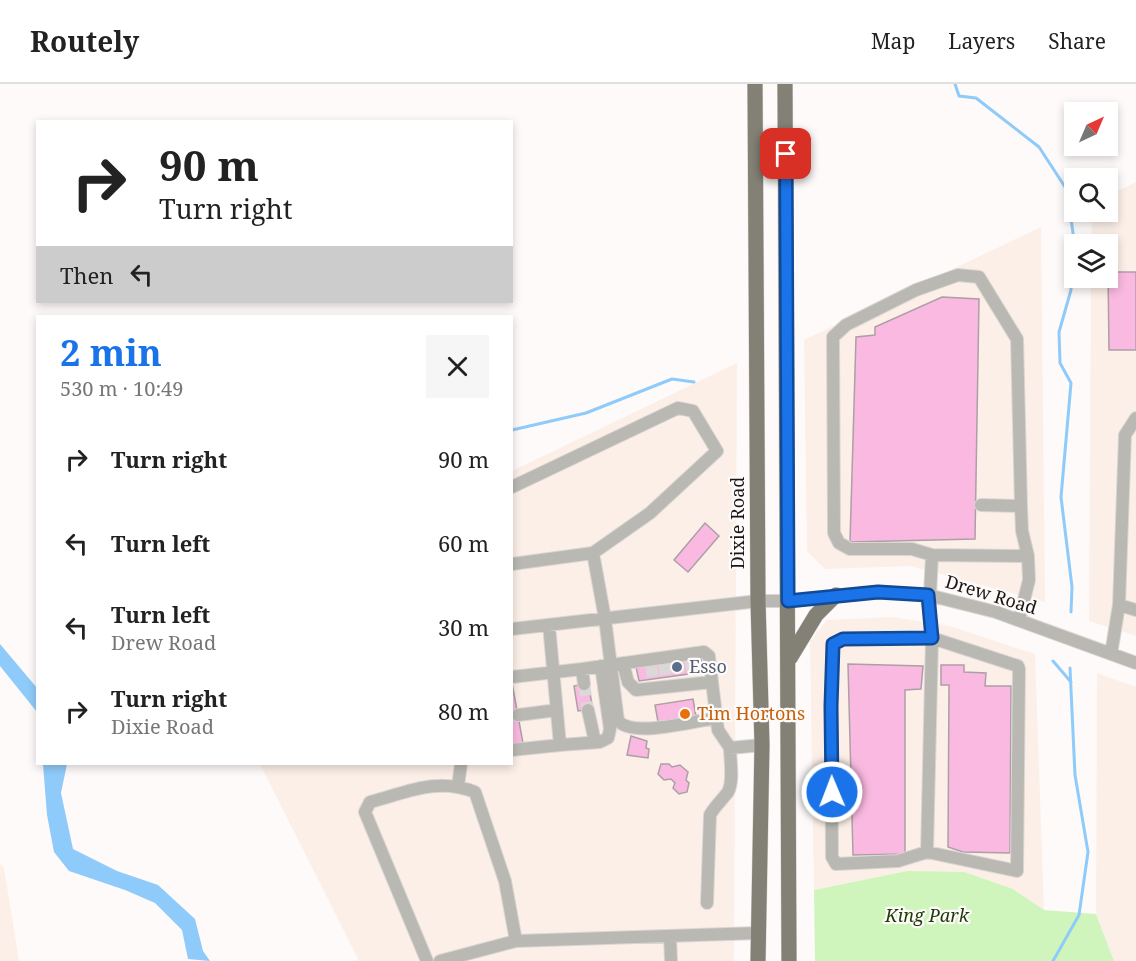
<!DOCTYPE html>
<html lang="en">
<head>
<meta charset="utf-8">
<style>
  :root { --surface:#fff; --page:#f6f6f6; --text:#222; --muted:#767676; --line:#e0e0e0; --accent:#1a73e8 }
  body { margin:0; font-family:"Noto Serif",serif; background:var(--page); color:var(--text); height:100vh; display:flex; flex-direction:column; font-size:22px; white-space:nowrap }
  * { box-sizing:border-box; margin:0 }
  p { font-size:20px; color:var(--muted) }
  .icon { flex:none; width:33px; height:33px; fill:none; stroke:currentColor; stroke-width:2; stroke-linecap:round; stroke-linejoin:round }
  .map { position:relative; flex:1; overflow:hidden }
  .details { position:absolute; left:36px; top:231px; width:477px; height:450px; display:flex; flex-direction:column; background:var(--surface); border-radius:0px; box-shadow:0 3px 9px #0003 }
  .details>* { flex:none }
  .guide { position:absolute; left:36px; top:36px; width:477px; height:183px; border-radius:0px; box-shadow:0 3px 9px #0003; background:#fff; color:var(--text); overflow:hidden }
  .needle { width:39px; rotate:44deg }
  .controls { position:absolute; left:1064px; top:18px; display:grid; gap:12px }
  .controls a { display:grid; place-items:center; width:54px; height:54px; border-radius:0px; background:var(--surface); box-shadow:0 3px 9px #0003; font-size:30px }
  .pin { position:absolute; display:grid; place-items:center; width:51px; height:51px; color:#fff; margin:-26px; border-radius:12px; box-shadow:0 3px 9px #0006 }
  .me { position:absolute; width:66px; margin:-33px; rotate:359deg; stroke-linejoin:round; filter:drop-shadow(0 0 4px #0008) }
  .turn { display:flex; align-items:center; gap:21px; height:126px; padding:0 24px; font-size:27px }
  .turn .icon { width:78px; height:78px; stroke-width:2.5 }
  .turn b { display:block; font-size:42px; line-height:51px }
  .then { display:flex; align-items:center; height:57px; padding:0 24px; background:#0003; gap:12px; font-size:22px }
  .round { display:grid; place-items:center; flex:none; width:63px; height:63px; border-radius:0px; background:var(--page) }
  .summary { display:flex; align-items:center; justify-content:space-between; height:102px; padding:0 24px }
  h1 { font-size:36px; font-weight:700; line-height:45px; color:var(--accent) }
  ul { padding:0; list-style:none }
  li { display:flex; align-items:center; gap:18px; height:84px; padding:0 24px }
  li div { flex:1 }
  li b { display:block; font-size:22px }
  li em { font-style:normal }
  header { display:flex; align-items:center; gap:36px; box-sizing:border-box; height:84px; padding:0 30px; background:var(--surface); border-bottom:2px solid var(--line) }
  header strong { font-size:28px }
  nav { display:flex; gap:33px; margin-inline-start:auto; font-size:21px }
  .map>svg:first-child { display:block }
  .built { fill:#fcefe8 }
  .green { fill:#cff5bc }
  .water { fill:#8fcbfa }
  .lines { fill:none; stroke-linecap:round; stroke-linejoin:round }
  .stream { stroke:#8fcbfa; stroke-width:3 }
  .building { fill:#fab9e0; stroke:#ac9fa6; stroke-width:1.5 }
  .minor-tunnel { stroke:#dbd8d7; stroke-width:12; stroke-dasharray:12 6; stroke-linecap:butt }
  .minor-casing { stroke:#d9d6d4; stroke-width:14 }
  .major-casing { stroke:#d9d6d4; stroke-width:16 }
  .minor { stroke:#bab8b2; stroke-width:12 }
  .major { stroke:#838075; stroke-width:15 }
  .route-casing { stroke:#114b97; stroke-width:15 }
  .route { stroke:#1a73e8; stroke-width:10 }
  .service-dot { fill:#5c6f8a; stroke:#fdfaf9; stroke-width:2 }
  .food-dot { fill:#e8710a; stroke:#fdfaf9; stroke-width:2 }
  .labels { text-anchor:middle; stroke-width:4.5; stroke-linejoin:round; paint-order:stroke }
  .street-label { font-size:18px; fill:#1b1614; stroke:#fdfaf9 }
  .service-label { font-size:18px; fill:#4e5e75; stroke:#fdfaf9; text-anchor:start }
  .food-label { font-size:18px; fill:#c56008; stroke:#fdfaf9; text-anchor:start }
  .park-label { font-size:18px; font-style:italic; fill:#1d3b06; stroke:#fdfaf9 }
</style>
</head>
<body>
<header>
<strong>Routely</strong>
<nav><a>Map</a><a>Layers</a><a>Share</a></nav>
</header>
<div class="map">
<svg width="1136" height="877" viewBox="0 0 1136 877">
  <rect width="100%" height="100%" fill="#fdfaf9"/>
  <path class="built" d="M1136 98V552L1089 537 1091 194H1107V160H1091L1092 128H1107V112Z
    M1041 143 1045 518 911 482 825 485 807 467 804 256Z
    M737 279 734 877H359L260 680H512V387Z
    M892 533 950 542 1035 570 1044 826 1013 805 907 787 814 806 810 557 827 536Z
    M1097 589 1136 603V877H1114L1096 830Z
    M0 780 4 784 19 877H0Z"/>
  <path class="green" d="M907 787 964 788 1013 805 1044 826 1096 830 1114 877H815L814 806Z"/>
  <path class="water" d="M0 560 37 604V628L0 582Z
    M43 680H67L61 709 73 765 117 787 158 801 195 835 203 867 210 877 188 875 182 846 155 819 125 806 69 787 54 768 47 731Z"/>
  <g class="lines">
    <path class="stream" d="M955 0 959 12 976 14 1039 63 1067 106 1073 149 1071 206 1059 248 1060 279 1071 299 1061 413 1072 503 1071 528
      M512 346 586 329 672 295 694 298
      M1053 577 1071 598
      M1053 877 1079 831 1088 768 1075 691 1070 584"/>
  </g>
  <path class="building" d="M1108 188H1136V266H1109Z
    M942 213 979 215 975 455 850 458 856 253 875 251V243Z
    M705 439 719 452 688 488 674 476Z
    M701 574 703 588 639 597 636 583Z
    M848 580 923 582 921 605 905 606V770L853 771Z
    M941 581H964V588L986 589 985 602H1011L1010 769 963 768 948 763 949 601H941Z
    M512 599 523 659 512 660Z
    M588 599 593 625 578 627 574 602Z
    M693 615 696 632 658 638 655 621Z
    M631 652 647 657 646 664 649 665 648 674 627 671Z
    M661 680H669L672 683 680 681 688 688 686 696 689 699 687 708 679 710 673 704 675 699 671 695 664 696 658 690Z"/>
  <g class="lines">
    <path class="minor-tunnel" d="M690 575 693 589
      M677 577 679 591
      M664 579 666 593
      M651 581 653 595
      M584 600 588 626"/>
    <defs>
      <path id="minor" d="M512 403 678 324 693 327 717 367 650 429 593 469 605 535 618 637C634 654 694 637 716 634
        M981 421 1021 422 1022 447 1028 472
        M932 471 912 465H850L839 459 834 449 833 253 846 241 916 206 958 191 979 193 1017 255 1021 422
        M512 480 593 469
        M930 511 932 471 1028 472 1029 496 1019 536
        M1119 521 1136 526
        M512 545 758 517H788L878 508 928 511 996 528 1136 579
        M1111 570 1119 521 1125 351 1136 334
        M623 579 628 598 636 606 712 598 718 646 730 664 762 661
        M582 585 584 600
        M512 593 582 585 704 568 709 572 712 598
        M588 626 595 658
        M518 631 557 626
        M560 661 600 658 608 654 610 645 601 582
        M512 666 560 661 549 541
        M458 702 461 680
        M927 768 932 554 843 555 833 560 831 622 832 773 836 780 898 777 927 768 1017 787 1019 585 1018 582 932 554 928 511
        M707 819 710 731C715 722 722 716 728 708 734 697 730 676 730 664
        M670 852 671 877
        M427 877 365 728 370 718C408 708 437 693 475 708L505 797 516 857
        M440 877 516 857 758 849"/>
      <path id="major" d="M755 0 758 517 762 661 758 877
        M785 0 789 877
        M790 574 816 531 836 511"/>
    </defs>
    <use href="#minor" class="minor-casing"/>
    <use href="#major" class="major-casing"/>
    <use href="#minor" class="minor"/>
    <use href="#major" class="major"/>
  </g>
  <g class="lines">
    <defs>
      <path id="route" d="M786 70 788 517 878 508 928 511 932 554 843 555 833 560 831 622 832 708"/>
    </defs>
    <use href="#route" class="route-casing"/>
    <use href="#route" class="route"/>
  </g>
  <circle class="service-dot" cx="677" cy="583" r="6"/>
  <circle class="food-dot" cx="685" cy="630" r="6"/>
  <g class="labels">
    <g class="street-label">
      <text transform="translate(738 439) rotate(-90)" y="6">Dixie Road</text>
      <text transform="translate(991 511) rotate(17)" y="6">Drew Road</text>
    </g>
    <g class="service-label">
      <text x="689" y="589">Esso</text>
    </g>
    <g class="food-label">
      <text x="697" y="636">Tim Hortons</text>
    </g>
    <g class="park-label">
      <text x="927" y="838">King Park</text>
    </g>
  </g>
</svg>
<div class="controls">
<a><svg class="needle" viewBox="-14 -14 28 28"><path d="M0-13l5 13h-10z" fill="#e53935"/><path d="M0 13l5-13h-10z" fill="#767676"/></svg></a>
<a><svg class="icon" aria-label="search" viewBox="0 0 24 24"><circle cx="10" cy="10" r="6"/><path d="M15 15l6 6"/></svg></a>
<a><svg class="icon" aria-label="layers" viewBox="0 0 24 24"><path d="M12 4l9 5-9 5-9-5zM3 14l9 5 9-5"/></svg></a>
</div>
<div class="pin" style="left:786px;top:70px;background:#d93025"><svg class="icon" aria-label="arrive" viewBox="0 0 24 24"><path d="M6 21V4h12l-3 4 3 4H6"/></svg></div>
<svg class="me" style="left:832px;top:708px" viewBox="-20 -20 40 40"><circle r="17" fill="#1a73e8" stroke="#fff" stroke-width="3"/><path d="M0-11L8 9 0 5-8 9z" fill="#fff"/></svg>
<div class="guide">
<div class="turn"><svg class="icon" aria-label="right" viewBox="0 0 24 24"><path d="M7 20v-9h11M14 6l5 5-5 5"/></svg><div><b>90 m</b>Turn right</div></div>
<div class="then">Then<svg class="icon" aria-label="left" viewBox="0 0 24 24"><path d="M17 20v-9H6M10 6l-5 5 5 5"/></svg></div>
</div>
<section class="details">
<div class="summary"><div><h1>2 min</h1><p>530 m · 10:49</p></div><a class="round"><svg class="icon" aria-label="close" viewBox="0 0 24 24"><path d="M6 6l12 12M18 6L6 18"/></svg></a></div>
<ul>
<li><svg class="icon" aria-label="right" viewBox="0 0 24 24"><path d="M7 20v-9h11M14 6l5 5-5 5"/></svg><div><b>Turn right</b></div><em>90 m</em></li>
<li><svg class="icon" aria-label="left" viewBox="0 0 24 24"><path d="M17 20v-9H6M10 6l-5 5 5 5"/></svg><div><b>Turn left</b></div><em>60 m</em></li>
<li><svg class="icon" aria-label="left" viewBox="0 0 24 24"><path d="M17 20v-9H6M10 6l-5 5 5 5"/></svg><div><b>Turn left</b><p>Drew Road</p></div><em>30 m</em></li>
<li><svg class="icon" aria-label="right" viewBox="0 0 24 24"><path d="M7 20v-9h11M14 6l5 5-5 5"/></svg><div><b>Turn right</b><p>Dixie Road</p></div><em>80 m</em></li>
</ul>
</section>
</div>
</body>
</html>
